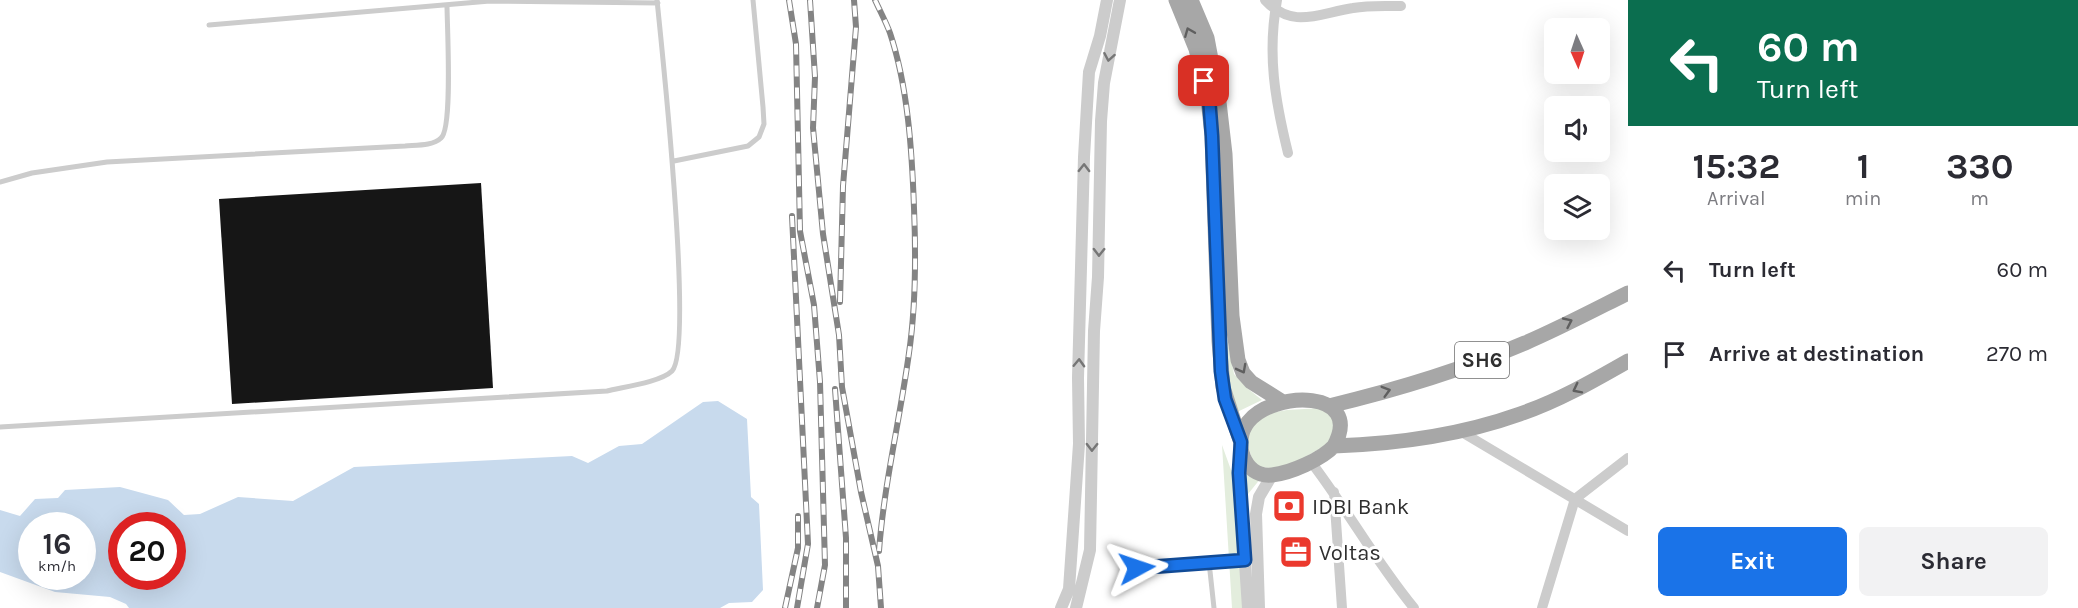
<!DOCTYPE html>
<html lang="en">
<head>
<meta charset="utf-8">
<style>
  :root { --surface:#fff; --page:#f2f2f3; --text:#2b2b33; --muted:#7c7c81; --accent:#1a73e8 }
  body { margin:0; font-family:Karla,sans-serif; background:var(--page); color:var(--text); height:100vh; display:flex; flex-direction:column; font-size:22px; white-space:nowrap }
  * { box-sizing:border-box; margin:0 }
  p { font-size:20px; color:var(--muted) }
  .icon { flex:none; width:33px; height:33px; fill:none; stroke:currentColor; stroke-width:2; stroke-linecap:round; stroke-linejoin:round }
  .map { position:relative; flex:1; overflow:hidden }
  .drawer { display:flex; flex-direction:column; background:var(--surface); width:450px }
  .drawer>* { flex:none }
  .top-card { background:#0b6e4f; color:#fff; overflow:hidden }
  .needle { width:39px; rotate:177deg }
  .controls { position:absolute; left:1544px; top:18px; display:grid; gap:12px }
  .controls a { display:grid; place-items:center; width:66px; height:66px; border-radius:9px; background:var(--surface); box-shadow:0 6px 24px #0002; font-size:30px }
  .speed { position:absolute; left:18px; top:512px; display:flex; gap:12px; font-size:30px; font-weight:700; text-align:center }
  .speed>* { display:grid; place-content:center; width:78px; height:78px; border-radius:50%; background:var(--surface); box-shadow:0 6px 24px #0002; line-height:1 }
  .speed small { font-size:15px; font-weight:400 }
  .speed .limit { border:9px solid #d22; background:#fff; color:#111 }
  .pin { position:absolute; display:grid; place-items:center; width:51px; height:51px; color:#fff; margin:-26px; border-radius:12px; box-shadow:0 3px 9px #0006 }
  .me { position:absolute; width:66px; margin:-33px; rotate:85deg; stroke-linejoin:round; filter:drop-shadow(0 0 4px #0008) }
  .turn { display:flex; align-items:center; gap:21px; height:126px; padding:0 30px; font-size:27px }
  .turn .icon { width:78px; height:78px; stroke-width:2.5 }
  .turn b { display:block; font-size:42px; line-height:51px }
  .eta { display:flex; justify-content:space-evenly; align-items:center; height:102px; text-align:center }
  .eta b { font-size:36px; font-weight:700; line-height:42px }
  .action { display:flex; gap:12px; margin-top:auto; padding:12px 30px }
  .action a { flex:1; height:69px; border-radius:9px; background:var(--accent); color:#fff; font-size:24px; font-weight:700; line-height:69px; text-align:center }
  .action a+a { background:var(--page); color:var(--text) }
  ul { padding:0; list-style:none }
  li { display:flex; align-items:center; gap:18px; height:84px; padding:0 30px }
  li div { flex:1 }
  li b { display:block; font-size:22px }
  li em { font-style:normal }
  main { display:flex; flex:1; min-height:0 }
  .map>svg:first-child { display:block }
  .green { fill:#e3eddd }
  .water { fill:#c8daed; fill-rule:evenodd }
  .building { fill:#161616 }
  .lines { fill:none; stroke-linecap:round; stroke-linejoin:round }
  .service { stroke:#ccc; stroke-width:5 }
  .minor { stroke:#ccc; stroke-width:10 }
  .tertiary { stroke:#ccc; stroke-width:12 }
  .primary { stroke:#a7a7a7; stroke-width:15 }
  .rail-casing { stroke:#848484; stroke-width:6 }
  .rail { stroke:#fff; stroke-width:4; stroke-dasharray:11; stroke-linecap:butt }
  .oneway { stroke:#5f5f5f }
  .oneway2 { stroke:#767676 }
  .route-casing { stroke:#114b97; stroke-width:15 }
  .route { stroke:#1a73e8; stroke-width:10 }
  .labels { text-anchor:middle; stroke-width:6; stroke-linejoin:round; paint-order:stroke }
  .shield { fill:#fff; stroke:#6d6d6d; stroke-width:1.5 }
  .shield-label { font-size:21px; font-weight:bold; fill:#2f2f2f }
  .poi-label { font-size:22px; fill:#2f2f2f; stroke:#fff; text-anchor:start }
</style>
</head>
<body>
<main>
<div class="map">
<svg width="1628" height="608" viewBox="0 0 1628 608">
  <rect width="100%" height="100%" fill="#fff"/>
  <path class="green" d="M1225 328 1234 374 1247 388 1262 400 1235 413 1229 392Z
    M1322 408 1334 416V440L1284 470 1254 466 1245 435 1265 414 1287 410Z
    M1222 445 1231 470 1250 475 1265 473 1244 499 1246 608H1232Z"/>
  <path class="water" d="M718 401 747 419 751 497 759 504 763 590 752 602 729 603 720 608H129L126 604 110 597 55 592 0 572V510L20 516 35 499 58 498 65 490 120 487 168 500 184 515 200 514 238 497 293 501 354 467 572 456 588 463 619 446 642 444 703 402ZM32 525H82V576H32ZM122 525H172V576H122Z"/>
  <path class="building" d="M481 183 493 388 232 404 219 199Z"/>
  <g class="lines">
    <path class="service" d="M209 25 490 1 658 3
      M674 161 748 146 759 137 764 124 763 107 753 0
      M0 182 32 173 107 162 405 146C416 145 433 146 441 138 453 128 447 26 447 5
      M0 427 607 391C623 387 661 382 672 371 694 348 662 49 657 0
      M1209 562 1214 608
      M1137 568 1246 560"/>
    <path class="minor" d="M1265 0C1293 30 1319 13 1353 8 1369 5 1385 6 1401 6
      M1277 0C1267 54 1275 100 1288 153
      M1460 431 1628 531
      M1311 462C1347 509 1376 562 1414 608
      M1334 492 1342 608
      M1542 608 1575 499 1628 458"/>
    <path class="tertiary" d="M1240 450 1239 473 1248 608
      M1061 608 1069 589 1079 444 1078 378 1084 157 1089 72 1100 36 1107 0
      M1076 608 1090 550 1094 331 1098 277 1101 121 1104 83 1120 0
      M1259 608 1256 514 1259 497 1272 475"/>
    <path class="primary" d="M1176 0 1196 49 1208 98 1212 136 1219 341 1223 387 1241 443
      M1191 0 1207 38 1219 102 1225 154 1232 316 1238 360 1243 373 1251 382 1283 402
      M1329 406C1396 390 1462 370 1525 343 1560 328 1594 310 1628 293
      M1334 446C1365 389 1273 390 1248 422 1232 442 1244 478 1272 475 1291 473 1322 459 1334 446 1397 444 1461 435 1520 414 1558 401 1593 381 1628 361"/>
    <defs>
      <path id="rail" d="M789 0 796 44 800 231 814 305 820 382 825 565 817 608
        M810 0 815 77 813 128 823 234 839 335 842 387 861 492 878 566 881 608
        M875 0C880 11 886 22 890 33 908 87 912 151 914 208 916 257 916 305 909 353 900 419 884 484 879 551
        M792 216 808 544 797 608
        M840 302 843 186 856 27 854 0
        M835 389 846 538V608
        M785 608 798 548V516"/>
    </defs>
    <use href="#rail" class="rail-casing"/>
    <use href="#rail" class="rail"/>
  </g>
  <defs><path id="oneway-chevron" d="M-2-3.5L2.5 0L-2 3.5" fill="none" stroke-width="1.6" stroke-linecap="round" stroke-linejoin="round" transform="scale(1.5)"/></defs>
  <g class="oneway">
    <use href="#oneway-chevron" transform="translate(1189 32) rotate(-112)"/>
    <use href="#oneway-chevron" transform="translate(1568 322) rotate(-25)"/>
    <use href="#oneway-chevron" transform="translate(1242 369) rotate(62)"/>
    <use href="#oneway-chevron" transform="translate(1577 389) rotate(153)"/>
    <use href="#oneway-chevron" transform="translate(1386 391) rotate(-16)"/>
  </g>
  <g class="oneway2">
    <use href="#oneway-chevron" transform="translate(1109 57) rotate(100)"/>
    <use href="#oneway-chevron" transform="translate(1084 168) rotate(-89)"/>
    <use href="#oneway-chevron" transform="translate(1099 252) rotate(91)"/>
    <use href="#oneway-chevron" transform="translate(1079 363) rotate(-88)"/>
    <use href="#oneway-chevron" transform="translate(1092 447) rotate(91)"/>
  </g>
  <g class="lines">
    <defs>
      <path id="route" d="M1137 568 1245 560 1239 473 1241 442 1225 399 1221 371 1212 136 1209 98 1204 81"/>
    </defs>
    <use href="#route" class="route-casing"/>
    <use href="#route" class="route"/>
  </g>
  <defs>
    <symbol id="bank-square" viewBox="-11 -11 22 22"><rect x="-9" y="-9" width="18" height="18" rx="4" fill="#eb392d" stroke="#fff"/><path d="M-6-4H6V4H-6ZM0-2.3a2.3 2.3 0 1 0 0 4.6a2.3 2.3 0 1 0 0-4.6Z" fill="#fff"/></symbol>
    <symbol id="office-square" viewBox="-11 -11 22 22"><rect x="-9" y="-9" width="18" height="18" rx="4" fill="#eb392d" stroke="#fff"/><path d="M-6-3h4V-5.5h4V-3h4V5H-6ZM-1-4.5V-3h2v-1.5ZM-6 0V1H6V0Z" fill="#fff"/></symbol>
  </defs>
  <g fill-rule="evenodd">
    <use href="#bank-square" x="1270" y="487" width="38" height="38"/>
    <use href="#office-square" x="1277" y="533" width="38" height="38"/>
  </g>
  <g class="labels">
    <rect class="shield" x="1455" y="342" width="54" height="36" rx="4.5"/>
    <g class="shield-label">
      <text x="1482" y="367">SH6</text>
    </g>
    <g class="poi-label">
      <text x="1312" y="514">IDBI Bank</text>
      <text x="1319" y="560">Voltas</text>
    </g>
  </g>
</svg>
<div class="controls">
<a><svg class="needle" viewBox="-14 -14 28 28"><path d="M0-13l5 13h-10z" fill="#e53935"/><path d="M0 13l5-13h-10z" fill="#7c7c81"/></svg></a>
<a><svg class="icon" aria-label="sound" viewBox="0 0 24 24"><path d="M4 9h4l5-4v14l-5-4H4zM17 9q2 3 0 6"/></svg></a>
<a><svg class="icon" aria-label="layers" viewBox="0 0 24 24"><path d="M12 4l9 5-9 5-9-5zM3 14l9 5 9-5"/></svg></a>
</div>
<div class="speed"><div>16<small>km/h</small></div><div class="limit">20</div></div>
<div class="pin" style="left:1204px;top:81px;background:#d93025"><svg class="icon" aria-label="arrive" viewBox="0 0 24 24"><path d="M6 21V4h12l-3 4 3 4H6"/></svg></div>
<svg class="me" style="left:1137px;top:568px" viewBox="-20 -20 40 40"><path d="M0-17L14 15 0 8-14 15z" fill="#1a73e8" stroke="#fff" stroke-width="4"/></svg>
</div>
<section class="drawer">
<div class="top-card">
<div class="turn"><svg class="icon" aria-label="left" viewBox="0 0 24 24"><path d="M17 20v-9H6M10 6l-5 5 5 5"/></svg><div><b>60 m</b>Turn left</div></div>
</div>
<div class="eta">
<div><b>15:32</b><p>Arrival</p></div>
<div><b>1</b><p>min</p></div>
<div><b>330</b><p>m</p></div>
</div>
<ul>
<li><svg class="icon" aria-label="left" viewBox="0 0 24 24"><path d="M17 20v-9H6M10 6l-5 5 5 5"/></svg><div><b>Turn left</b></div><em>60 m</em></li>
<li><svg class="icon" aria-label="arrive" viewBox="0 0 24 24"><path d="M6 21V4h12l-3 4 3 4H6"/></svg><div><b>Arrive at destination</b></div><em>270 m</em></li>
</ul>
<div class="action"><a>Exit</a><a>Share</a></div>
</section>
</main>
</body>
</html>
